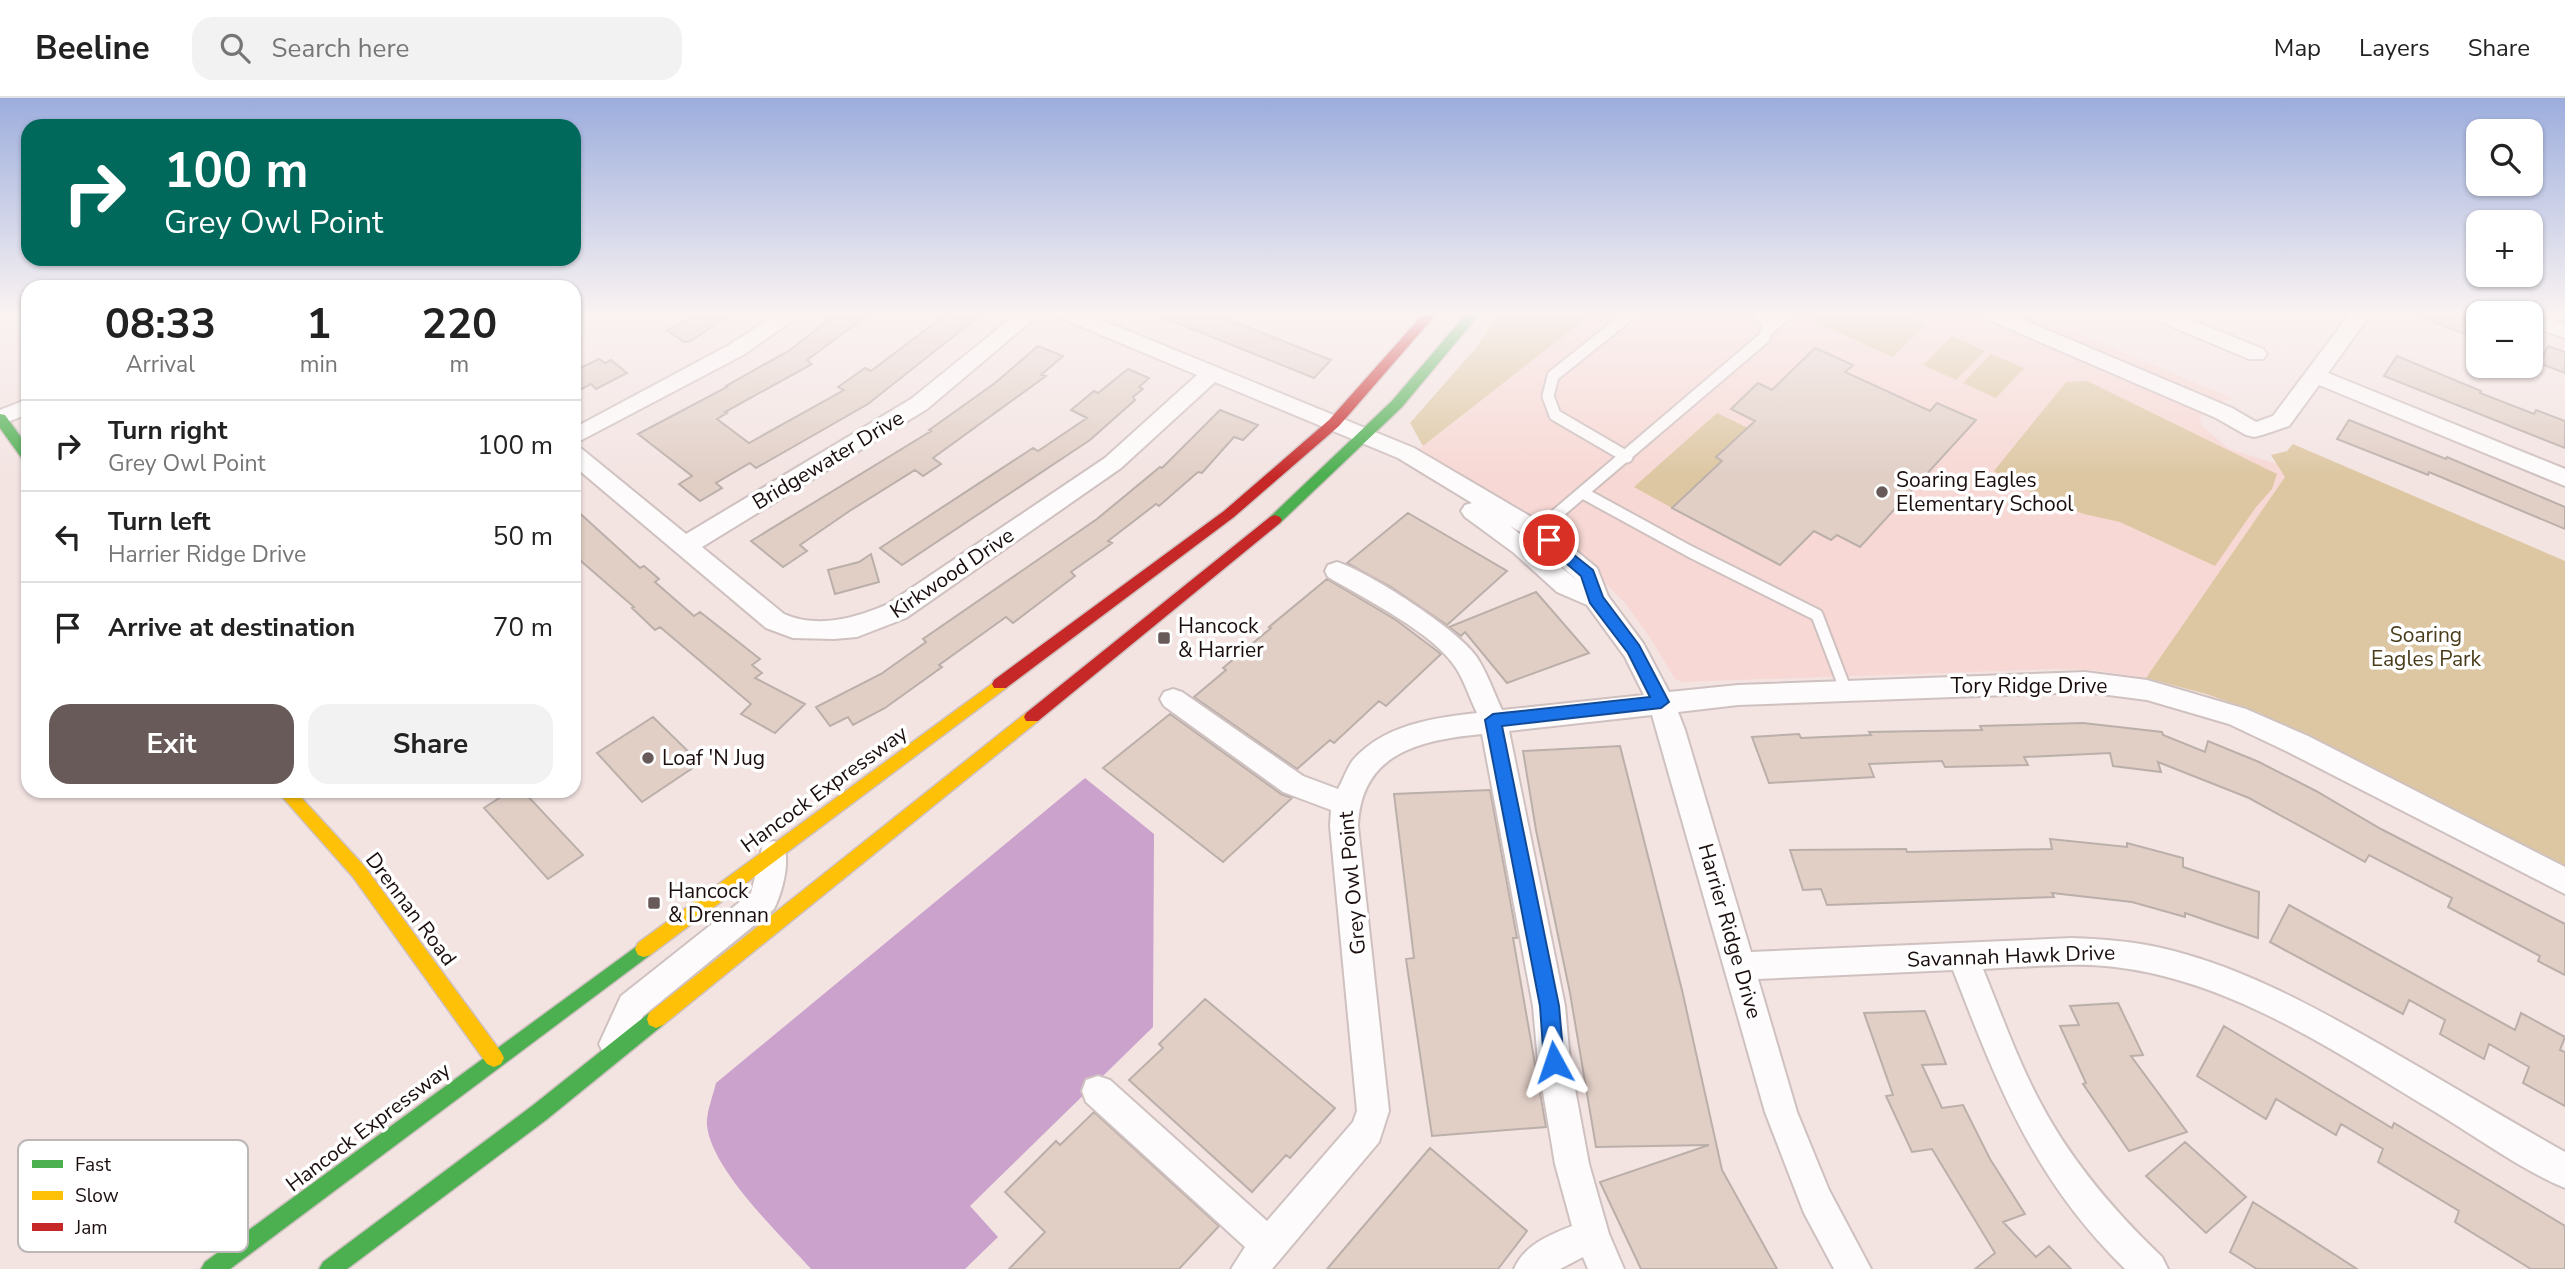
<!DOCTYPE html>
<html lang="en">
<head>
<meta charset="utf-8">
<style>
  :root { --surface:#fff; --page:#f2f2f2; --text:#222; --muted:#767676; --line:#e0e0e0; --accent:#675a58 }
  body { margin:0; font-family:"Nunito Sans",sans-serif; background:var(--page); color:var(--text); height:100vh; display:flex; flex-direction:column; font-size:26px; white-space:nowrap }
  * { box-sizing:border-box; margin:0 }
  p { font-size:23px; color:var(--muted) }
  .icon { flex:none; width:38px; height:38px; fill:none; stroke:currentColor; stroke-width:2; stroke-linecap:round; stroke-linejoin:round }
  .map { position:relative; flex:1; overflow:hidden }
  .panel { position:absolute; left:21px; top:182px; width:560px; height:518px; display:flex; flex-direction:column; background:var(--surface); border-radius:21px; box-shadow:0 2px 5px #0004 }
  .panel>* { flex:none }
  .banner { position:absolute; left:21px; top:21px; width:560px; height:147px; border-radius:21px; box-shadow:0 2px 5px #0004; background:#00695c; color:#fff; overflow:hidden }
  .controls { position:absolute; left:2466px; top:21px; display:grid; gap:14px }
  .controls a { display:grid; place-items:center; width:77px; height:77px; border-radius:14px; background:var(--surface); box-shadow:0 2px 5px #0004; font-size:35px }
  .pin { position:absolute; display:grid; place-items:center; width:60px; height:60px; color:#fff; margin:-30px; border:4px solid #fff; border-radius:50%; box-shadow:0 2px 7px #0007 }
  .me { position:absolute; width:77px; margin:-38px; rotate:355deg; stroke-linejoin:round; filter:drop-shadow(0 0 5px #0008) }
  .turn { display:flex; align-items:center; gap:24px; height:147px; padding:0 28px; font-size:32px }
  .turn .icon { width:91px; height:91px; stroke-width:2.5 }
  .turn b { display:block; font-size:49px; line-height:60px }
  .eta { display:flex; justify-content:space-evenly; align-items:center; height:119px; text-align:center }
  .eta b { font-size:42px; font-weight:700; line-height:49px }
  .button { display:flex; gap:14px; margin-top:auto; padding:14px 28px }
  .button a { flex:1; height:80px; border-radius:21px; background:var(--accent); color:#fff; font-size:28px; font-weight:700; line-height:80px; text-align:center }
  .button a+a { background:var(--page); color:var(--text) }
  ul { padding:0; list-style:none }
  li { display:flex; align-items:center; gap:21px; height:91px; padding:0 28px; border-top:2px solid var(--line) }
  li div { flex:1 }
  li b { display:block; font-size:26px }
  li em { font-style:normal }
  header { display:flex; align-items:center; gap:42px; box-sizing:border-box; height:98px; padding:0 35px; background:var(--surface); border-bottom:2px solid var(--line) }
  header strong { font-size:33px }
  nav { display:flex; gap:38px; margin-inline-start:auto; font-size:24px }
  .search { width:490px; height:63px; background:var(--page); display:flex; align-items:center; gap:18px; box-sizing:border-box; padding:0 24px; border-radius:21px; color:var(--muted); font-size:26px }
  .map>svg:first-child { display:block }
  .built { fill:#f7d8d4 }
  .green { fill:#ddc7a2 }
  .water { fill:#caa2cc }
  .building { fill:#e1cfc6; stroke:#bbafaa; stroke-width:2 }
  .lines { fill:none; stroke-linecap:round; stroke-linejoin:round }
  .lane-casing { stroke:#cfc1c0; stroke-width:15 }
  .street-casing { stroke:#cfc1c0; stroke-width:4 }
  .fast-casing { stroke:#cfc1c0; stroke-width:3 }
  .slow-casing { stroke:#cfc1c0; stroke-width:3 }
  .jam-casing { stroke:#cfc1c0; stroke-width:3 }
  .lane { stroke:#fdfbfb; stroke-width:11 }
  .street { fill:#fdfbfb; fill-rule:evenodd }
  .fast { fill:#4caf50; fill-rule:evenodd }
  .slow { fill:#ffc107; fill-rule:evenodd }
  .jam { fill:#c62828; fill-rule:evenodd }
  .route { fill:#1a73e8; stroke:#114b97; stroke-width:2 }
  .poi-dot { fill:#675a58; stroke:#fff; stroke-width:2.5 }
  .labels { text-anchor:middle; stroke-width:7; stroke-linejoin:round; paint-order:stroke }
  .street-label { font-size:21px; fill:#1b0f0e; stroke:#fff }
  .poi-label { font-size:21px; fill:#1b0f0e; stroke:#fff; text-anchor:start }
  .park-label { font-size:21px; fill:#493c1a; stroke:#fff }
  .key { fill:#fff; stroke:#bbb7b7; stroke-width:2 }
  .key-label { font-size:19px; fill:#1b0f0e }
</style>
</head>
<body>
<header>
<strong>Beeline</strong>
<div class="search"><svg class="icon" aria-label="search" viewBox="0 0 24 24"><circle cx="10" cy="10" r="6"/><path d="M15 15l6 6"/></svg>Search here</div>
<nav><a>Map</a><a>Layers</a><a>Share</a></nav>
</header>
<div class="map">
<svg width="2565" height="1171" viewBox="0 0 2565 1171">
  <rect width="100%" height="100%" fill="#f3e4e2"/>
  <path class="built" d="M1594 214H2027L2234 301 2209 305 2200 319 2202 328 2229 351 2277 366 2285 379 2146 580 2092 572 2057 571 1682 584 1675 581 1649 538 1624 504 1563 442 1517 410 1417 353Z"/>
  <path class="green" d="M1500 214H1594L1423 348 1410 325 1475 251Z
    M1825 214H1897L1926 226 1893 259 1815 224Z
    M1952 238 1985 253 1956 282 1923 267Z
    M1991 256 2024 270 1996 300 1963 285Z
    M2087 283 2277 376 2272 391 2256 409 2215 468 2120 424 2084 416 2047 403 1994 373 2066 284Z
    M1717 315 1748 330 1718 357 1724 361 1672 410 1634 389Z
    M2293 346 2565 463V768L2258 614 2206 596 2146 580 2285 379 2271 357 2287 353Z"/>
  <path class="water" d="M1085 680 1154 736 1153 929 970 1108 998 1139 965 1171H811C781 1137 711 1072 707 1027 706 1015 713 998 716 985Z"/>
  <path class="building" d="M701 214H734L689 244H684L667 232Z
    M839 214H872L807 262 812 266 725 314 727 315 717 321 749 345 844 292 838 289 865 270 871 273 949 214H984L868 306 756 370 750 365 716 385 722 390 700 403 679 386 692 378 638 336 727 289 726 288 790 252Z
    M1150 214H1209L1331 262 1314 280Z
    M2412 214H2463L2478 220V241L2412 216Z
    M1038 248 1063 258 1041 277 1046 278 933 360 941 366 923 378 915 372 851 412 800 447 807 453 783 469 751 443 931 333 929 332 995 285Z
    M2548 248 2565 254V275L2539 265Z
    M1815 250 1853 267 1845 274 1930 313 1937 305 1976 322 1860 449 1837 437 1831 442 1814 433 1780 467 1672 410 1722 363 1716 359 1755 323 1731 311 1758 285 1772 292Z
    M2397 258 2481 293 2480 295 2534 316 2536 312 2565 323V350L2384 278Z
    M599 261 605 265 611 262 627 275 596 291 591 286 574 295V273Z
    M1128 271 1149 280 1139 289 1143 291 1133 299 1135 302 1090 342 902 467 880 450 1033 350 1038 353 1087 320 1071 312 1094 293 1098 295Z
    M1220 312 1258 327 1243 342 1234 339 1202 375 1198 374 1159 408 1156 406 1108 443 1112 445 1071 474 1075 478 1013 525 1006 519 939 567 942 569 885 610 853 627 848 619 830 628 816 609 881 576 926 544 923 541 1097 421 1160 369 1162 370Z
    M2349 322 2446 361 2447 359 2565 409V431L2429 374 2428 377 2337 341Z
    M574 410 640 470 644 468 659 481 655 484 694 518 700 514 760 561 752 567 762 575 755 580 805 606 775 635 741 616 751 606 660 529 655 532 632 510 634 509 574 457Z
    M1408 415 1507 473 1447 527 1391 489 1347 465Z
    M871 456 879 484 835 496 828 472 859 464Z
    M1327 481 1396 522 1441 556 1386 608 1379 603 1334 645 1330 642 1297 671 1194 599 1226 572 1223 570 1271 530 1269 529Z
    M1536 494 1589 555 1507 585 1465 534 1461 538 1449 529Z
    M1170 616 1281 696 1292 700 1223 764 1103 670Z
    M653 619 700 665 642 704 597 655Z
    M2083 625 2162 634 2163 637 2205 654 2208 643 2259 664 2316 693 2381 731 2565 826V877L2538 863 2540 858 2448 809 2452 800 2369 757 2365 764 2249 700 2158 664 2161 674 2113 668 2110 655 2024 659 2028 667 1945 669 1942 663 1869 666 1874 679 1769 685 1752 639 1799 636 1801 640 1871 637 1869 634 1982 632 1980 628Z
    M1620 648 1682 892 1722 1072 1777 1171H1641L1600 1084 1709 1047 1596 1049 1570 895 1536 732 1523 653Z
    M1490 692 1517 840H1513L1546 1029 1432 1038 1406 861 1414 860 1394 696Z
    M510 693H523L583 757 548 781 484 710Z
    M2050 741 2127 749V745L2183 760V769L2259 794 2258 840 2185 815V819L2132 804 2052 795 2054 799 1827 807 1821 791 1803 792 1790 752 1906 751 1907 754 2052 751Z
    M2289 807 2515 932 2521 915 2565 939 2560 952 2565 954V1008L2523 985 2529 969 2489 946 2484 961 2440 936 2445 922 2409 902 2403 916 2270 844Z
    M1205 901 1335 1010 1290 1060 1286 1057 1252 1094 1129 982 1163 950 1159 946Z
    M2118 905 2143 957 2131 958 2187 1034 2129 1053 2083 986 2086 985 2060 928 2079 927 2070 908Z
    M1925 913 1946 966 1922 967 1942 1010 1963 1007 1990 1061 2025 1116 2003 1124 2036 1159 2049 1148 2071 1171H1975L1995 1155 1932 1051 1912 1054 1886 998 1893 997 1864 915Z
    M2224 928 2392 1030 2394 1025 2565 1128V1171H2531L2455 1124 2459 1113 2378 1064 2383 1051 2341 1026 2336 1037 2276 1001 2266 1021 2197 978Z
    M1094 1014 1219 1128 1179 1171H1009L1045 1134 1005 1094 1056 1043 1060 1047Z
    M2185 1044 2246 1099 2206 1135 2146 1078Z
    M1430 1050 1527 1133 1498 1171H1327Z
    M2253 1104 2357 1171H2257L2230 1154Z"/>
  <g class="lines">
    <defs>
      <path id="lane" d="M1769 231 1788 214
        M1627 359 1555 317 1548 298 1553 278 1633 214
        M1583 395 1689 453 1817 517 1846 593
        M1537 433 1765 239 1768 225 1758 214"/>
      <path id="street" d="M780 214H805L743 257 574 346V330L729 247Z
        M1019 214H1042L927 311 702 449 784 516C818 531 856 520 888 506L1105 360 1197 277 1056 218 1053 214H1082L1414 350 1545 427 1597 470 1608 498 1643 545 1669 594 1738 587 2085 574 2147 582 2246 611 2308 638 2565 769V796L2288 654 2229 626 2147 602 2085 594 1738 607 1678 614 1685 632 1751 854 2072 840C2101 841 2129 843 2157 849 2236 866 2311 907 2381 947 2442 982 2503 1019 2565 1054V1090C2520 1071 2478 1040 2437 1015 2337 955 2233 883 2115 869 2072 864 2027 869 1983 871 2001 915 2017 961 2040 1004 2071 1063 2114 1113 2162 1159L2168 1171H2125C2033 1081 1998 988 1953 872L1758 881 1797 1014 1829 1092 1871 1171H1834L1804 1115 1765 1014 1652 617 1509 633 1565 908 1570 964 1589 1066 1609 1136 1624 1171H1588L1583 1159 1560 1171H1514C1524 1147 1549 1137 1572 1128L1555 1066 1538 964 1533 908 1482 636C1421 642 1361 654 1358 728L1389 1013 1379 1044 1272 1171H1231L1245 1149 1086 1004 1082 993 1086 982 1098 978 1110 982 1267 1123 1353 1024 1357 1013 1330 728 1331 712 1283 694 1164 608 1160 601 1164 594 1173 591 1182 594 1303 678 1338 691C1343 682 1347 670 1353 662 1384 627 1432 620 1477 615 1470 601 1465 584 1456 570 1434 535 1365 501 1328 479L1325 473 1328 467 1337 464C1369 474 1457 531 1476 558 1487 574 1494 595 1502 612L1644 597 1625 559 1587 507 1557 494 1514 455 1465 419 1461 413 1465 407 1472 405 1398 360 1215 284 1121 370 906 520 857 539 834 541 793 540 766 530 574 368V348L582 351 686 436 911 301ZM1510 428 1529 439 1578 483Z
        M1977 214H2005L2232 310 2256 324 2273 318 2351 214H2372L2328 275 2565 371V388L2319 287 2289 328 2262 337 2254 339 2246 337 2216 320 1980 218Z
        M2143 214H2172L2263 251 2267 256 2263 261H2249L2146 218Z
        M2528 215C2541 216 2553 222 2565 227V240L2530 228V215Z
        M28 301V316L0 327V312Z
        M773 743 783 746C791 763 782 795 774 811L643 918 626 956 615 961 604 956 599 946 621 898 751 795 763 746Z"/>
      <path id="fast" d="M1468 214H1481L1402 309 1280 425H1270L1268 422 1270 419 1392 303Z
        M0 316 5 317 28 349V364L23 362 0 330Z
        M644 843 650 845 653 851 650 857 230 1171H201L205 1164Z
        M656 912 663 915 665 921 663 927 546 1022 347 1171H319L323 1164 532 1008 649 915Z"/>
      <path id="slow" d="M1000 580 1006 582 1008 586 1006 590 650 857 644 859 638 857 635 851 638 845Z
        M1032 613 1038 615 1040 619 1038 623 663 927 656 930 649 927 647 921 649 915 1026 615Z
        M277 693H295L365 769 501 954 504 960 501 966 494 969 487 966 353 779Z"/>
      <path id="jam" d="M1425 214H1438L1339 328 1234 419 1006 590H994L992 586 994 582 1224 413 1329 322Z
        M1275 417 1280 419 1282 422 1280 425 1038 623H1026L1024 619 1026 615 1270 419Z"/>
    </defs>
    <use href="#lane" class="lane-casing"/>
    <use href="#street" class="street-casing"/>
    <use href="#fast" class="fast-casing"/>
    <use href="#slow" class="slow-casing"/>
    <use href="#jam" class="jam-casing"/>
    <use href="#lane" class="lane"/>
    <use href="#street" class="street"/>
    <use href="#fast" class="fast"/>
    <use href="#slow" class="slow"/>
    <use href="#jam" class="jam"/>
  </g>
  <linearGradient id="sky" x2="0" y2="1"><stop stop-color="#9caddd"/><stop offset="0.57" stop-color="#faf3f2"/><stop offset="1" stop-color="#faf3f2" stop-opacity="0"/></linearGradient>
  <rect width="2565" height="378" fill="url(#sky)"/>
  <path class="route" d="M1549 437 1593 472 1603 499 1639 547 1669 604 1661 610 1502 628 1559 908 1564 964 1561 971 1554 973 1547 971 1544 964 1540 908 1485 622 1493 616 1650 599 1628 555 1590 505 1581 478 1544 446 1542 442Z"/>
  <g class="poi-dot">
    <circle cx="1882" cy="394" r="7"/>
    <rect x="1157" y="533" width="14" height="14" rx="3.5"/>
    <circle cx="648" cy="660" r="7"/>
    <rect x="647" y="798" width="14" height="14" rx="3.5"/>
  </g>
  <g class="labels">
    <g class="street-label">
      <text transform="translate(828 362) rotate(-31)" y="7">Bridgewater Drive</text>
      <text transform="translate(952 475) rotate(-34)" y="7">Kirkwood Drive</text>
      <text x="2029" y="595">Tory Ridge Drive</text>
      <text transform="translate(824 691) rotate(-36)" y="7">Hancock Expressway</text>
      <text transform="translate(1352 785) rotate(-95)" y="7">Grey Owl Point</text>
      <text transform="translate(411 811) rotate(53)" y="7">Drennan Road</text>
      <text transform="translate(1730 833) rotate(74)" y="7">Harrier Ridge Drive</text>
      <text transform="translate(2011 858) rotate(-2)" y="7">Savannah Hawk Drive</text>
      <text transform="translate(368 1029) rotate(-37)" y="7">Hancock Expressway</text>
    </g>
    <g class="poi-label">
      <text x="1896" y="389">Soaring Eagles<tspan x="1896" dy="24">Elementary School</tspan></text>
      <text x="1178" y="535">Hancock<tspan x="1178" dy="24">&amp; Harrier</tspan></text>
      <text x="662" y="667">Loaf 'N Jug</text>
      <text x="668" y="800">Hancock<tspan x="668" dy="24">&amp; Drennan</tspan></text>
    </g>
    <g class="park-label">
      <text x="2426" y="544">Soaring<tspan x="2426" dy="24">Eagles Park</tspan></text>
    </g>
  </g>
  <rect x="18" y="1042" width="230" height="112" rx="10" class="key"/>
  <rect x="32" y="1062" width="31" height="8" fill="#4caf50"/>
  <rect x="32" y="1093" width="31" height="9" fill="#ffc107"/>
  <rect x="32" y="1125" width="31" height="8" fill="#c62828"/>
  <g class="key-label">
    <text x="75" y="1073">Fast</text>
    <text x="75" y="1104">Slow</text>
    <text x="75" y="1136">Jam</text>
  </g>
</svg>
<div class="controls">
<a><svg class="icon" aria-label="search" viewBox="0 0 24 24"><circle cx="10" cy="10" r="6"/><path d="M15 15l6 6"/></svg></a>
<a>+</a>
<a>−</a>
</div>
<div class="pin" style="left:1549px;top:442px;background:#d93025"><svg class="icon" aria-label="arrive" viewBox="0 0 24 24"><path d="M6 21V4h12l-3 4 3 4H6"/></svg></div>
<svg class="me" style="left:1554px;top:964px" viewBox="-20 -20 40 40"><path d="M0-17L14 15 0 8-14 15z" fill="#1a73e8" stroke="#fff" stroke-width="4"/></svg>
<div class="banner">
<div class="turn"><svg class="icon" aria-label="right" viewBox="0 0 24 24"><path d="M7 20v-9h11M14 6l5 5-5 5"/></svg><div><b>100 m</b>Grey Owl Point</div></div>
</div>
<section class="panel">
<div class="eta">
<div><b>08:33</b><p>Arrival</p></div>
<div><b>1</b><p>min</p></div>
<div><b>220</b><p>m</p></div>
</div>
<ul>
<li><svg class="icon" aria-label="right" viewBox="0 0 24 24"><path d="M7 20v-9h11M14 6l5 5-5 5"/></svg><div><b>Turn right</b><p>Grey Owl Point</p></div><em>100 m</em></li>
<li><svg class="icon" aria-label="left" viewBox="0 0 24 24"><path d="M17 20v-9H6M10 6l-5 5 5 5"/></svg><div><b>Turn left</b><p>Harrier Ridge Drive</p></div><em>50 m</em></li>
<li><svg class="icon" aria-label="arrive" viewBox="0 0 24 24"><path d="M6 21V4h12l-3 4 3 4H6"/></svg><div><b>Arrive at destination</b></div><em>70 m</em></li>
</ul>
<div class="button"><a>Exit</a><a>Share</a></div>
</section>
</div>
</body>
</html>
